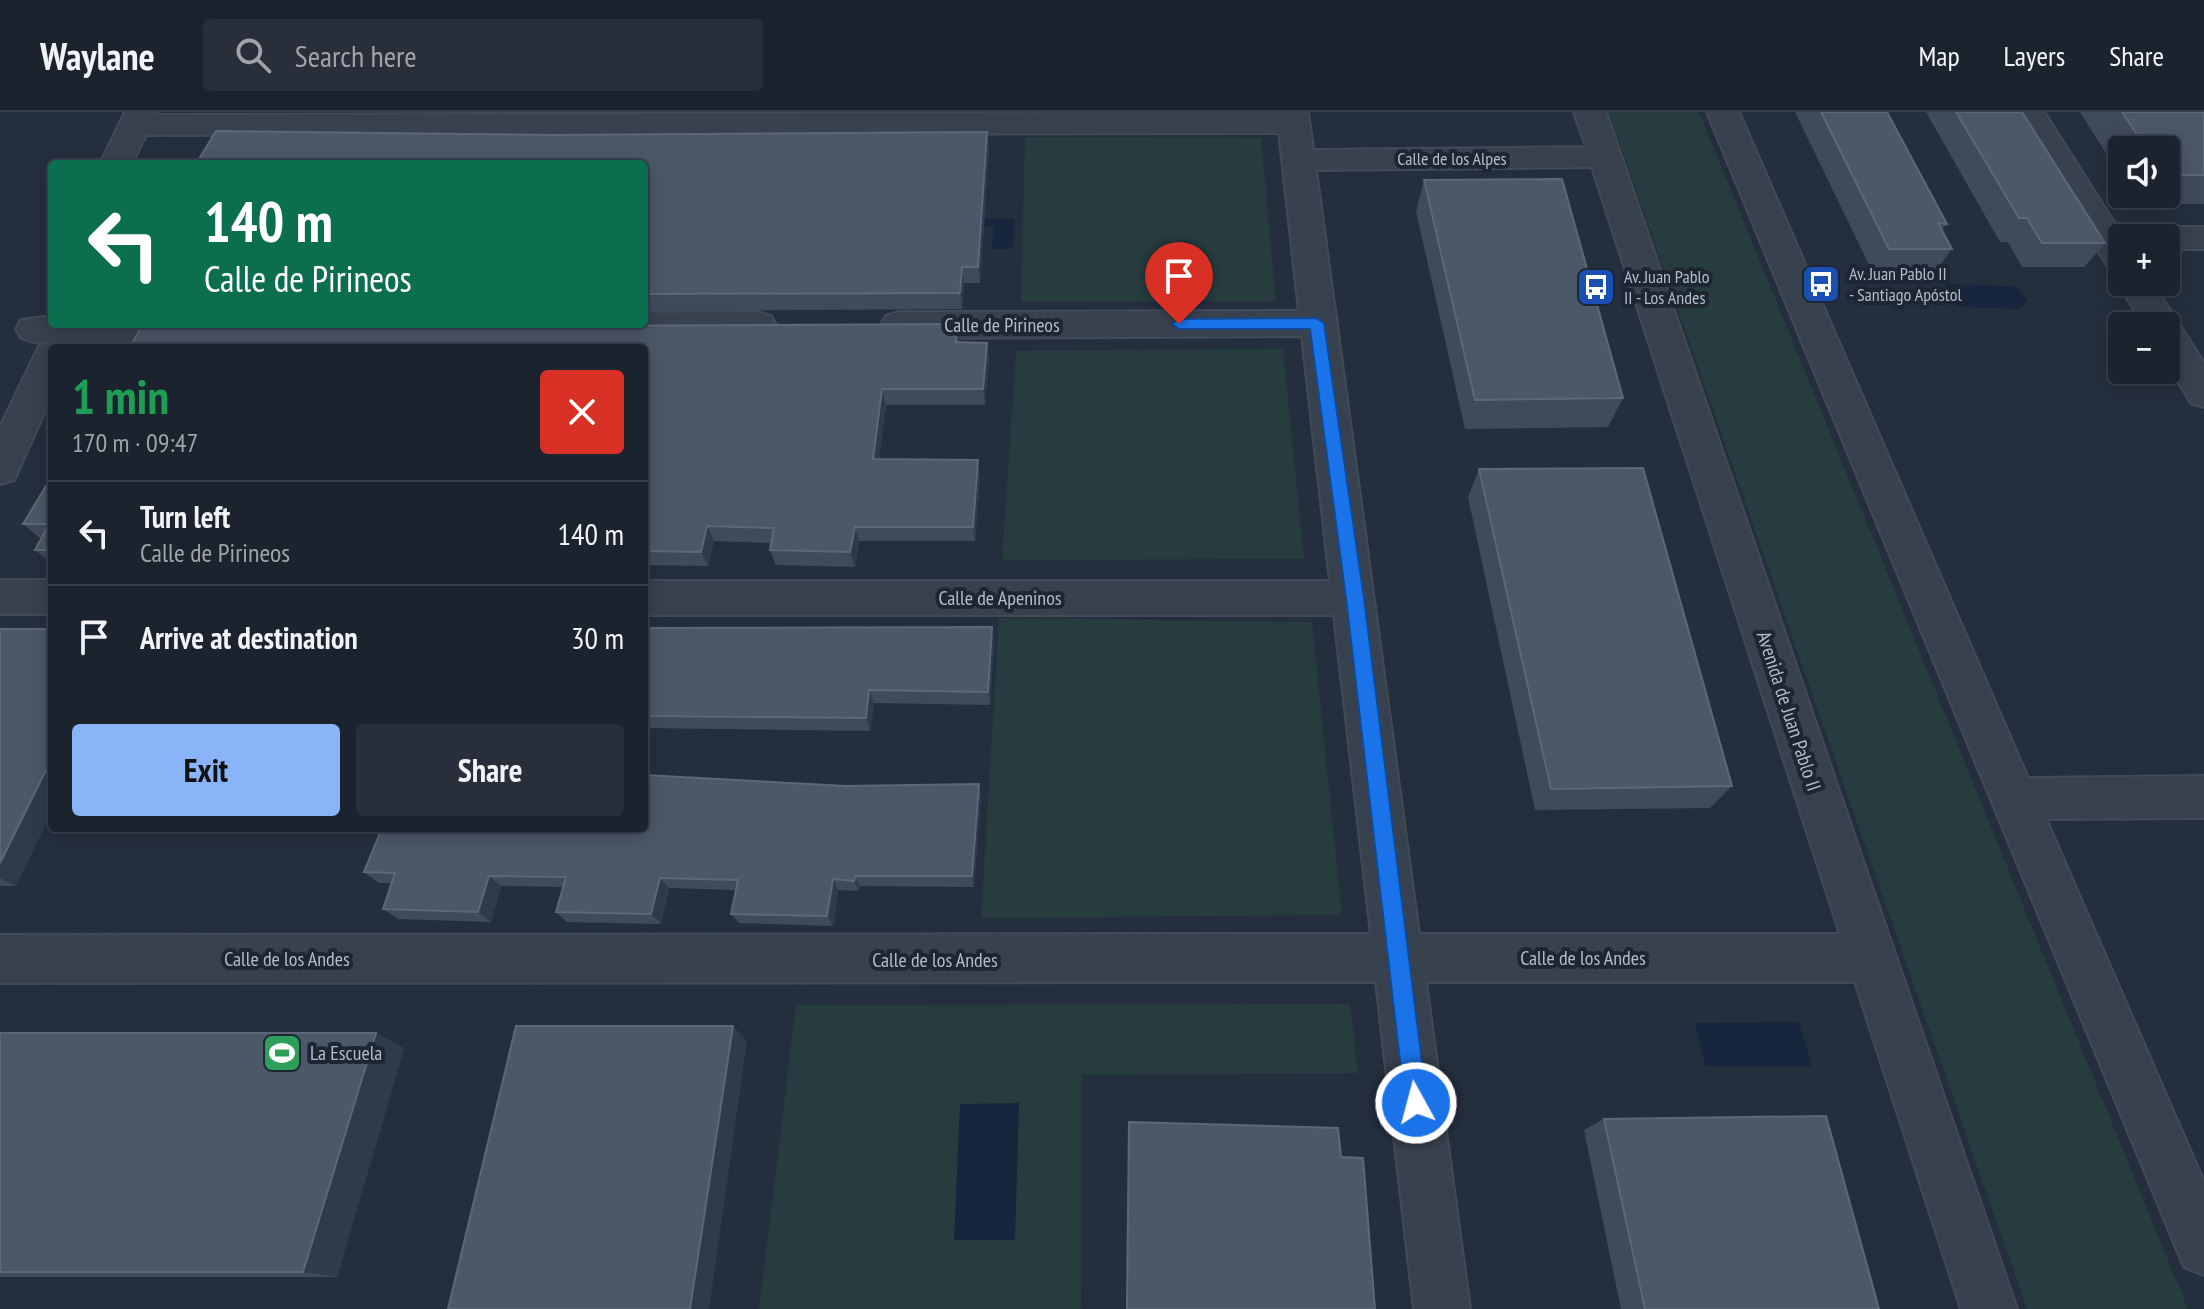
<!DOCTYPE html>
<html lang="en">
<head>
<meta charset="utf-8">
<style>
  :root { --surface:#1b232e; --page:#282f3a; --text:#f1f3f6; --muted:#a0a4aa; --line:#39404a; --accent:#8ab4f8 }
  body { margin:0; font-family:"PT Sans Narrow",sans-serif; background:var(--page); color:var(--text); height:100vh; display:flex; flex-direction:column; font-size:30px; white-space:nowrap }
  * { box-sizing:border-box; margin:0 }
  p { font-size:26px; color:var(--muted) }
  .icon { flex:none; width:44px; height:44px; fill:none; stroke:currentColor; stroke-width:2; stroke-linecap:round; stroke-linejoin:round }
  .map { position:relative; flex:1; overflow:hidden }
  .panel { position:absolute; left:48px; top:232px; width:600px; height:488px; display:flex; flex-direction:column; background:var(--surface); border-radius:8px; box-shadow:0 4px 20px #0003,0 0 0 2px var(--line) }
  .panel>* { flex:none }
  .guide { position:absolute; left:48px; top:48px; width:600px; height:168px; border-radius:8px; box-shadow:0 4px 20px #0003,0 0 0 2px var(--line); background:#0b6e4f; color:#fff; overflow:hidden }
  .buttons { position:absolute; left:2108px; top:24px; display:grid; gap:16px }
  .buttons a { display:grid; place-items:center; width:72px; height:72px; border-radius:8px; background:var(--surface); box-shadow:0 4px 20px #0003,0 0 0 2px var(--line); font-size:40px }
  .pin { position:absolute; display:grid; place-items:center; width:68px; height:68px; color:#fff; margin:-82px -34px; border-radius:50% 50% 50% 0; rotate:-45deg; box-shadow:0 0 8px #0007 }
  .pin .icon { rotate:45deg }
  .me { position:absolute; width:88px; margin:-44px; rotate:353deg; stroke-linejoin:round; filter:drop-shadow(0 0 6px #0008) }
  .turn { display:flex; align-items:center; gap:28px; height:168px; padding:0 24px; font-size:36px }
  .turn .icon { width:104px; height:104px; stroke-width:2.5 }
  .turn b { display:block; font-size:56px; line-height:68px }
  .round { display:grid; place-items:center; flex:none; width:84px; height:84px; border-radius:8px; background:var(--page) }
  .head { display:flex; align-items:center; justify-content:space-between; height:136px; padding:0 24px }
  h1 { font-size:48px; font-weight:800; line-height:60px; color:#1e9e55 }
  .button { display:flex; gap:16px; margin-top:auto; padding:16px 24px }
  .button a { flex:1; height:92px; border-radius:8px; background:var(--accent); color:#111; font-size:32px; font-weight:800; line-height:92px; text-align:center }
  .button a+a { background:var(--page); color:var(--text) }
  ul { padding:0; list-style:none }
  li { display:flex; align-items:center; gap:24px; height:104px; padding:0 24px; border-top:2px solid var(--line) }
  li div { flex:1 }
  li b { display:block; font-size:30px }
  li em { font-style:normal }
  header { display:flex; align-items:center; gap:48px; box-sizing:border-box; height:112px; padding:0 40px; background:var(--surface); border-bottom:2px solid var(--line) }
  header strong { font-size:38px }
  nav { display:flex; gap:44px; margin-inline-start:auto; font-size:28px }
  .search { width:560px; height:72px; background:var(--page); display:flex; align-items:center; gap:20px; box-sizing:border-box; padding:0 28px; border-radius:8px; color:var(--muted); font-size:30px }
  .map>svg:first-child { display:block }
  .green { fill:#263c3f }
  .water { fill:#17263c }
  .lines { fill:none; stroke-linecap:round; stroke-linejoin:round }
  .minor-casing { stroke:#414a57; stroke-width:4 }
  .minor { fill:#38414e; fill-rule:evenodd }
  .wall { fill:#3f4b5c }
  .shaded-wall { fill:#2f3b4b }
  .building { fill:#4b5868; stroke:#5c6777; stroke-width:2 }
  .route { fill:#1a73e8; stroke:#114b97; stroke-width:2 }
  .labels { text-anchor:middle; stroke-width:8; stroke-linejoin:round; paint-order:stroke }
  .far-street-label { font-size:18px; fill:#b4bcc9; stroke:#1d2633 }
  .far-poi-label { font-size:18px; fill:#b4bcc9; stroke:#1d2633; text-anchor:start }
  .street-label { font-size:20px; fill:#b4bcc9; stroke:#1d2633 }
  .poi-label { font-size:20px; fill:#b4bcc9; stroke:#1d2633; text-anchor:start }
</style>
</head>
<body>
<header>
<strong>Waylane</strong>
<div class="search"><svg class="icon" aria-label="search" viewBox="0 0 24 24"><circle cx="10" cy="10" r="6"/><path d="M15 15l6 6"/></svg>Search here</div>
<nav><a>Map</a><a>Layers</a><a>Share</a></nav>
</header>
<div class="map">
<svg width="2204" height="1197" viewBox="0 0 2204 1197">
  <rect width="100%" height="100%" fill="#242f3e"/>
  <path class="green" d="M1609 0H1699L2188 1197H2027Z
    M1025 25 1261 26 1276 189H1021Z
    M1283 237 1304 447 1002 448 1016 239Z
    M999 506 1312 510 1342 803 981 806Z
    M1350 892 1358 961 1082 963 1081 1197H759L796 893Z"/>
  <path class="water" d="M985 106 1015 107 1012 137H991L994 114H984Z
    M1948 172 2013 174 2021 179 2027 189 2019 197 1959 195 1944 183 1943 175Z
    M1799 910 1812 954H1706L1695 911Z
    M1019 991 1015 1128H954L960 992Z"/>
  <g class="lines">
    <defs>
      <path id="minor" d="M125 0H157L155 3 1308 0 1313 38 1586 35 1574 0H1606L2017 1197H1961L1855 870H1426L1470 1197H1414L1376 870 0 871V823L1371 822 1334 503H644V469H1330L1302 224 899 226 886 222 881 213 886 204 899 200 1299 199 1279 21 146 23 132 52H100ZM1592 55 1840 822H1419L1316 58Z
        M1707 0H1739L2028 666 2204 664V706L2046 707 2204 1070V1163L2184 1155Z
        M2012 0H2044L2124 126 2122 170H2152L2204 251V295L2191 291 2166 250V214H2144L2117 170 2122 162 2110 158Z
        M2166 115H2204V137H2166V126H2149L2154 118Z
        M758 200 771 204 776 213 771 222 758 226 34 230 21 226 16 217 21 208 52 204V212H644V201Z
        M52 230 66 236H52V284L14 368 0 372V315L39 234Z
        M0 468H52V502H0Z"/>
    </defs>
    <use href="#minor" class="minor-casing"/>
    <use href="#minor" class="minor"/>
  </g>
  <path class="wall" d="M1795 0H1887L1947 112 1942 118 1952 137 1934 161H1873Z
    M1926 0H2022L2105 131 2084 155H2022L2008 130H2000Z
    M2080 0H2204V92H2138L2132 82H2166V38H2122V67Z
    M987 20 989 37 980 171H964L962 197 644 199V52L557 23Z
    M1424 68 1623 286 1608 315 1465 317 1416 99Z
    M960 230 987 231 989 247 985 293H886L879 347 980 364 975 429H859L855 455 776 453 770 438 771 431 714 429 708 454 644 453V236Z
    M1479 357 1732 674 1710 696 1535 698 1468 385Z
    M52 364V451L35 438 41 427 23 412Z
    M644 516 994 529 990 593 874 591 870 619 644 616Z
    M0 517 16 774H0Z
    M979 672 981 684 974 775 860 774 859 779 838 778 833 814 739 811 731 802 736 778 669 776 661 812 567 810 556 800 563 775 501 774 491 810 398 807 383 797 392 771H379L364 760 846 674Z
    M0 921 404 936 337 1165H0Z
    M1604 1007 1879 1197H1621L1584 1018Z
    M1129 1010 1341 1045 1375 1197H1126Z"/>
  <path class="shaded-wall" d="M987 20 989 37 980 171 978 155Z
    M962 155 964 171 962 197 960 181Z
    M958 212 960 229 959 247 956 230Z
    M987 231 989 247 985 293 983 277Z
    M882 277 886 293 877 362 873 347Z
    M978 348 980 364 975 429 973 415Z
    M707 414 714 429 708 454 701 440Z
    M855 415 859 429 855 455 850 440Z
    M992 515 994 529 990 593 988 580Z
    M869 578 874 591 870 619 866 606Z
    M52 646V700L16 774 0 766V751Z
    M979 672 981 684 974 775 972 764Z
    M489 764 501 774 491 810 478 800Z
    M855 764 860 774 859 779 854 769Z
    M660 766 669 776 661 812 651 802Z
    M833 767 838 778 833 814 827 804Z
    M733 914 747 929 709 1197H690Z
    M376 921 404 936 337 1165 303 1160Z"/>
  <path class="building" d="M1821 0H1887L1947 112 1938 111 1952 137H1889Z
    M1956 0H2022L2105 131H2042L2027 106H2019Z
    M2122 0H2204V63H2166V38H2147Z
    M216 19 557 23 987 20 978 155H962L960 181 644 182V52H196Z
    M1562 67 1623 286 1475 288 1424 68Z
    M958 212 956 230 987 231 983 277H882L873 347 978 348 973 415H855L850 440 770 438 774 416 707 414 701 440 644 439V236H129L141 216Z
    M1643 356 1732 674 1551 677 1479 357Z
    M52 364V438H35L49 412H23Z
    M992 515 988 580 869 578 866 606 644 604V516Z
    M0 517H52V646L0 751Z
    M644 663 846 674 979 672 972 764H855L854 769 833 767 827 804 731 802 738 768 660 766 651 802 556 800 566 765 489 764 478 800 383 797 395 761 364 760 382 716H644Z
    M516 914H733L690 1197H448Z
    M0 921H376L303 1160H0Z
    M1826 1004 1879 1197H1645L1604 1007Z
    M1129 1010 1338 1016 1341 1045 1363 1046 1375 1197H1127Z"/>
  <path class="route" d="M1316 206 1324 211 1364 486 1427 991 1424 999 1416 1002 1408 999 1405 991 1346 486 1310 217H1179L1172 212 1179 207Z"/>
  <defs>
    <symbol id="bus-square" viewBox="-11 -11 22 22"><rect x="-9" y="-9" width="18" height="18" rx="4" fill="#1a4fb4" stroke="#1d2633"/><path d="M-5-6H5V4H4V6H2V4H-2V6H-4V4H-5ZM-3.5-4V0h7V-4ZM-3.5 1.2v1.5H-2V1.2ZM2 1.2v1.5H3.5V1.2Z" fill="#fff"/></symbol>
    <symbol id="stadium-square" viewBox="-11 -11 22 22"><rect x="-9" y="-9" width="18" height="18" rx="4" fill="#2e9e5b" stroke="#1d2633"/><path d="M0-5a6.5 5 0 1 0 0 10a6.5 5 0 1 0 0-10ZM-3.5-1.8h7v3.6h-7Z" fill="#fff"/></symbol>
  </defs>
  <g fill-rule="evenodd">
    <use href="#bus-square" x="1799" y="150" width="44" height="44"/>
    <use href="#bus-square" x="1574" y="153" width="44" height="44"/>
    <use href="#stadium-square" x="260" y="919" width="44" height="44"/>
  </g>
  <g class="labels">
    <g class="far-street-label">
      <text x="1452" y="53">Calle de los Alpes</text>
    </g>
    <g class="far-poi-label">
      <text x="1849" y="168">Av. Juan Pablo II<tspan x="1849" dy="21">- Santiago Apóstol</tspan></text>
      <text x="1624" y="171">Av. Juan Pablo<tspan x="1624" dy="21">II - Los Andes</tspan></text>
    </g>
    <g class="street-label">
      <text x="1002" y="220">Calle de Pirineos</text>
      <text x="1000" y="493">Calle de Apeninos</text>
      <text transform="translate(1789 599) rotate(72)" y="7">Avenida de Juan Pablo II</text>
      <text x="1583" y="853">Calle de los Andes</text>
      <text x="287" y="854">Calle de los Andes</text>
      <text x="935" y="855">Calle de los Andes</text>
    </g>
    <g class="poi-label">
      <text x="310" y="948">La Escuela</text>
    </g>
  </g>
</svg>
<div class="buttons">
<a><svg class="icon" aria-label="sound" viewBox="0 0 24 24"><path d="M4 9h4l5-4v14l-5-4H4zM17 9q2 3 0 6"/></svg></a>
<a>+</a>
<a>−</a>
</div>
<div class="pin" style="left:1179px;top:212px;background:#d93025"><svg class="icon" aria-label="arrive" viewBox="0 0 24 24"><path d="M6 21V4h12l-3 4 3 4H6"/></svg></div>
<svg class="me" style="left:1416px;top:991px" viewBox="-20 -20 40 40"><circle r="17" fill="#1a73e8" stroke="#fff" stroke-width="3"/><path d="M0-11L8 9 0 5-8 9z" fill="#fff"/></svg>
<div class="guide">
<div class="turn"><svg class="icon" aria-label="left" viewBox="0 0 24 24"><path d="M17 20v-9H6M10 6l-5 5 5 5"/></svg><div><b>140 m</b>Calle de Pirineos</div></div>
</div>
<section class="panel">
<div class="head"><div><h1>1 min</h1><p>170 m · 09:47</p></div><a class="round" style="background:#d93025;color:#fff"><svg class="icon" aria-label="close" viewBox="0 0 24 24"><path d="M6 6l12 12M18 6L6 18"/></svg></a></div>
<ul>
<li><svg class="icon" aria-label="left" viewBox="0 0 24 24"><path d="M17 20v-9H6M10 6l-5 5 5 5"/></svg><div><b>Turn left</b><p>Calle de Pirineos</p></div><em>140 m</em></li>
<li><svg class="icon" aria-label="arrive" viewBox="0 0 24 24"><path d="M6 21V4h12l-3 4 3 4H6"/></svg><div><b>Arrive at destination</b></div><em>30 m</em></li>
</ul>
<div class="button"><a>Exit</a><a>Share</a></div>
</section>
</div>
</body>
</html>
